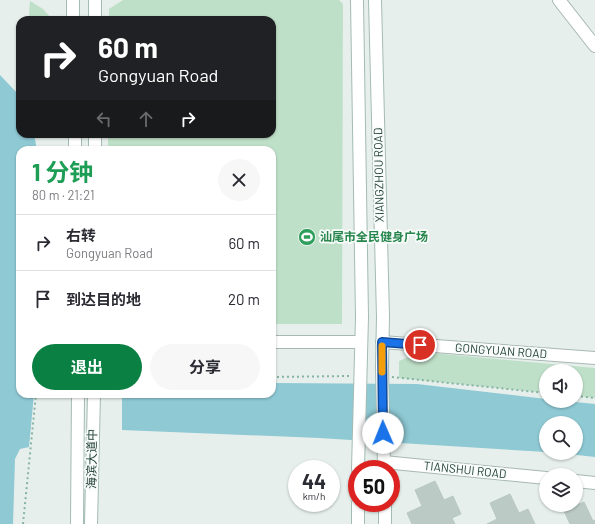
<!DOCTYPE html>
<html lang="zh">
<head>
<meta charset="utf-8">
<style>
  :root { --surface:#fff; --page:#f7f7f7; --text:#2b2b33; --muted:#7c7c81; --line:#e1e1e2; --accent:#0b8043 }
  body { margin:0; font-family:Barlow,"Noto Sans SC",sans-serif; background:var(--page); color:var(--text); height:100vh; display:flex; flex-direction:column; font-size:15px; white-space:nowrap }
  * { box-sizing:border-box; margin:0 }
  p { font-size:13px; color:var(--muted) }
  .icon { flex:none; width:22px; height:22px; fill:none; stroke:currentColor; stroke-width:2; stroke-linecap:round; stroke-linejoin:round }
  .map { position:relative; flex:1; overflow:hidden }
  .panel { position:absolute; left:16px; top:146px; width:260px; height:252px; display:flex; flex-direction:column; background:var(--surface); border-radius:12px; box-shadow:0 1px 3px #0004 }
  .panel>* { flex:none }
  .guide { position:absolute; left:16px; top:16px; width:260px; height:122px; border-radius:12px; box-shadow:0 1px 3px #0004; background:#202124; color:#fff; overflow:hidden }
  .tools { position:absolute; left:539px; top:364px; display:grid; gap:8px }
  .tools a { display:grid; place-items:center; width:44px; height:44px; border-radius:50%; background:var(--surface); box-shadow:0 1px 3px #0004; font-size:20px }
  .speed { position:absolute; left:288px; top:460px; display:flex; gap:8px; font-size:20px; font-weight:700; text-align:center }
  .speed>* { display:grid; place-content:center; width:52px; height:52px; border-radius:50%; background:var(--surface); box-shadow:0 1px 3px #0004; line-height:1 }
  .speed small { font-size:10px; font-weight:400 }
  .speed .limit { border:6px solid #d22; background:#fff; color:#111 }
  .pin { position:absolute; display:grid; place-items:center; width:34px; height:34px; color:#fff; margin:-17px; border:2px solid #fff; border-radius:50%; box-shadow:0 1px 4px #0007 }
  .me { position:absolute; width:44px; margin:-22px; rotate:359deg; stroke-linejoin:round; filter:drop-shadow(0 0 3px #0008) }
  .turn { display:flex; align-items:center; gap:14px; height:84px; padding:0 16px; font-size:18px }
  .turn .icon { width:52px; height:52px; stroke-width:2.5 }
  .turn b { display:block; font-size:28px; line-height:34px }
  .lanes { display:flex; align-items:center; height:38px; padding:0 16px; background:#0003; justify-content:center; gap:20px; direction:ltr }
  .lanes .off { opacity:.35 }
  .round { display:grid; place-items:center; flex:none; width:42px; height:42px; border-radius:21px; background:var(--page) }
  .headline { display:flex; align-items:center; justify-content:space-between; height:68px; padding:0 16px }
  h1 { font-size:24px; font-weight:700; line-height:30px; color:#1e9e55 }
  .action { display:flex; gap:8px; margin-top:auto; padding:8px 16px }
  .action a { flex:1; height:46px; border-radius:24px; background:var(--accent); color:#fff; font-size:16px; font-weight:700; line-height:46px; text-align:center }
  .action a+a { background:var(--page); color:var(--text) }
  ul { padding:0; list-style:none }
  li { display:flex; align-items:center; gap:12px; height:56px; padding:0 16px; border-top:1px solid var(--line) }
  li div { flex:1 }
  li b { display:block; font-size:15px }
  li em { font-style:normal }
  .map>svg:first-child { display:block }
  .green { fill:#bfe0c8 }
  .water { fill:#8ec9d4 }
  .building { fill:#bbcac4; stroke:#b8c9c2 }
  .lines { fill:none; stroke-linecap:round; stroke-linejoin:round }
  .minor-casing { stroke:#a8b8b2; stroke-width:14 }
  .tertiary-casing { stroke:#a8b8b2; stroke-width:14 }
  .secondary-casing { stroke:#a4bbb3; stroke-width:14 }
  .path { stroke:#86b3a5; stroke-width:2; stroke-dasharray:2 3; stroke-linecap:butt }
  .minor { stroke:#fff; stroke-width:12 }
  .tertiary { stroke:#fff; stroke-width:12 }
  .secondary { stroke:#fff; stroke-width:12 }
  .route-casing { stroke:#114b97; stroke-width:10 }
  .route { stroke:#1a73e8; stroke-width:7 }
  .slow { stroke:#f59e0b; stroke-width:7 }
  .labels { text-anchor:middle; stroke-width:3.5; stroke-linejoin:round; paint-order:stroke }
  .street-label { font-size:12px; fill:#24423a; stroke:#f7fbf9 }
  .leisure-label { font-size:12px; font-weight:bold; fill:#27864d; stroke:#f7fbf9; text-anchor:start }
</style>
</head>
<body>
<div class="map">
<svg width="595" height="524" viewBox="0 0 595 524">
  <rect width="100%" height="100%" fill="#e6efeb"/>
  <path class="green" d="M123 0H339L343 4 342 324H272V150H108V134H272V20H109V9Z
    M30 1 43 9 53 20H30L29 13Z
    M418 353H432L595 368V398L576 396V371H546V393L399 378V361Z"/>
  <path class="water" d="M0 75 18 94 20 98V134H34L37 150H20V394H34L29 447 20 449 15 459 13 524H0Z
    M272 383 417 384 546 399V401H565L595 404V457L559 453H576V423H546V452L319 438 122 430V394H272Z"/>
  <path class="building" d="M435 481 444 500 453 496 461 514 452 518 455 524H412L407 513 422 506 415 490Z
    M510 494 519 513 528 509 535 524H487L497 519 490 503Z
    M584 502 593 521 595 520V524H570L564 511Z"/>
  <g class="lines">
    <defs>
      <path id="minor" d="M559 0 595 46
        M384 462 546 478
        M576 481 595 483"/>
      <path id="tertiary" d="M272 342H361
        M382 342 595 358"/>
      <path id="secondary" d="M73 0V20
        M95 0V20
        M357 0 362 317 358 469
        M375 0 383 317 382 366 384 469
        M75 134V150
        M95 134V150
        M358 503V524
        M77 524 78 394
        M91 524 94 394
        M385 524V503"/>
    </defs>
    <use href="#minor" class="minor-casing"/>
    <use href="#tertiary" class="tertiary-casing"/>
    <use href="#secondary" class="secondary-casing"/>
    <path class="path" d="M272 377 350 376
      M392 377 546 393
      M576 396 595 398
      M23 524 36 394"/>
    <use href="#minor" class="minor"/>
    <use href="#tertiary" class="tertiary"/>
    <use href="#secondary" class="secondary"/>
  </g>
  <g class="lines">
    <defs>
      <path id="route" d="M383 433 382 342 420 345"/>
    </defs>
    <use href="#route" class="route-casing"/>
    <use href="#route" class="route"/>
    <path class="slow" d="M382 372V346"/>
  </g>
  <defs>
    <symbol id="stadium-disc" viewBox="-11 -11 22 22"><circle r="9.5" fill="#2e9e5b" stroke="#f7fbf9"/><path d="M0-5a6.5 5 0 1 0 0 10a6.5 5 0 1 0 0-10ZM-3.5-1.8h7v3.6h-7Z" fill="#fff"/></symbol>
  </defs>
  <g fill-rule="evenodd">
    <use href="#stadium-disc" x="297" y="227" width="20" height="20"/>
  </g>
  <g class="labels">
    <g class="street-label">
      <text transform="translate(379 175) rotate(-91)" y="4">XIANGZHOU ROAD</text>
      <text transform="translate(501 351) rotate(4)" y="4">GONGYUAN ROAD</text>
      <text transform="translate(92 459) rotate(-89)" y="4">海滨大道中</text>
      <text transform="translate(465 470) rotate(6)" y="4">TIANSHUI ROAD</text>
    </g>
    <g class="leisure-label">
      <text x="320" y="241">汕尾市全民健身广场</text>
    </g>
  </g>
</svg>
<div class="tools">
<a><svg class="icon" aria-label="sound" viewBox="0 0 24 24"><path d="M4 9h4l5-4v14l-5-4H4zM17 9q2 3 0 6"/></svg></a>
<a><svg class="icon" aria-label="search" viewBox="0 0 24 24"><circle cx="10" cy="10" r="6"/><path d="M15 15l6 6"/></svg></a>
<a><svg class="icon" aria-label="layers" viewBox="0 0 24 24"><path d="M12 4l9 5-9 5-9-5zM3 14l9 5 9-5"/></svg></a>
</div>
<div class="speed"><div>44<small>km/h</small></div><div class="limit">50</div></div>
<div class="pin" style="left:420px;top:345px;background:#d93025"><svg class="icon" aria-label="arrive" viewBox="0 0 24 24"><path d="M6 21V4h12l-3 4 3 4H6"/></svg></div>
<svg class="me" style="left:383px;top:433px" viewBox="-20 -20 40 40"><circle r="19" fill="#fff"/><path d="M0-13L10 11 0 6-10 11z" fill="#1a73e8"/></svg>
<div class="guide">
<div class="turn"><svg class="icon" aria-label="right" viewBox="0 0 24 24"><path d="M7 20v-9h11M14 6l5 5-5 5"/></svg><div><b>60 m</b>Gongyuan Road</div></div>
<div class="lanes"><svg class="icon off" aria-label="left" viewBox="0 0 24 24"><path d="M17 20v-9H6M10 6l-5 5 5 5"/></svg><svg class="icon off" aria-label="ahead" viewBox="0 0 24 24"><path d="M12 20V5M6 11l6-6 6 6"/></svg><svg class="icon" aria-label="right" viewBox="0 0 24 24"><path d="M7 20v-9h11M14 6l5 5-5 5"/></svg></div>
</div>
<section class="panel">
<div class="headline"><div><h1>1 分钟</h1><p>80 m · 21:21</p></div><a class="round"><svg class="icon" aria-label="close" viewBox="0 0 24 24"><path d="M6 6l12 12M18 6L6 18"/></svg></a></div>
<ul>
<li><svg class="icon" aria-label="right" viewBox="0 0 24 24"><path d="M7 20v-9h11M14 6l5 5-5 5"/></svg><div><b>右转</b><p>Gongyuan Road</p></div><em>60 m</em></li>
<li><svg class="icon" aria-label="arrive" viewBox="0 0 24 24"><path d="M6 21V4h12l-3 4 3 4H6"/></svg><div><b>到达目的地</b></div><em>20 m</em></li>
</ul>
<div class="action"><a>退出</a><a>分享</a></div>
</section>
</div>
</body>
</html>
